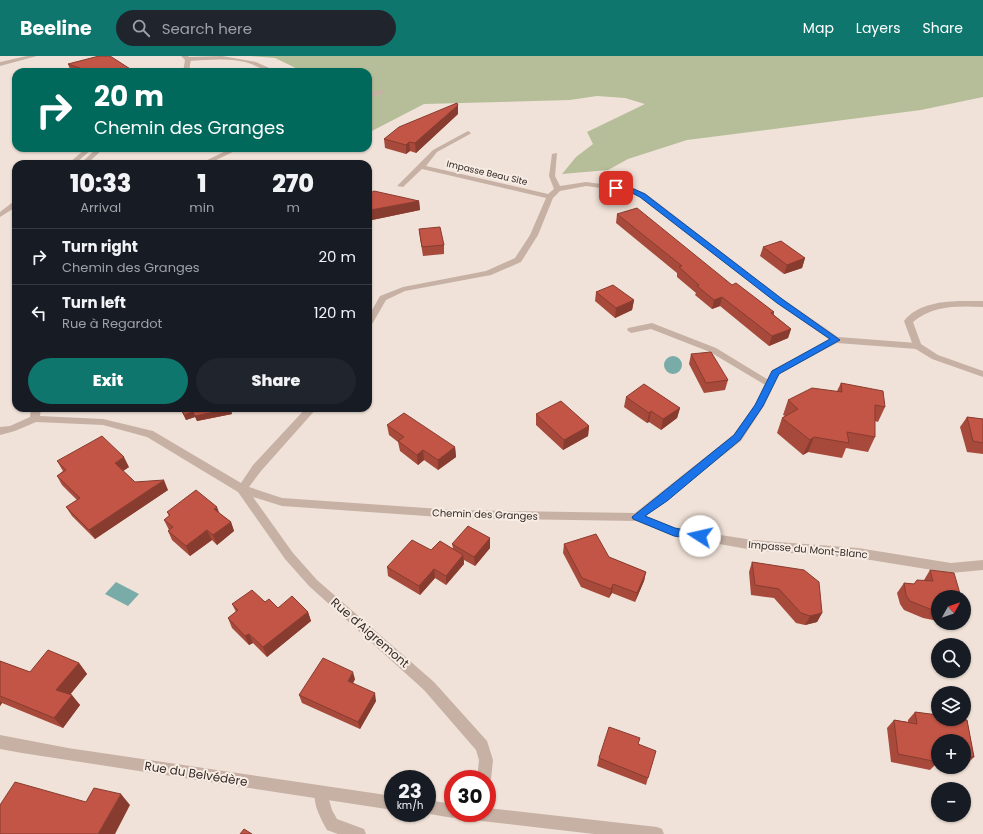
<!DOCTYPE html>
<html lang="en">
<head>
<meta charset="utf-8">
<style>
  :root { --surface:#171b24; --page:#20242c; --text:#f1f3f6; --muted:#9ea1a6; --line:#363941; --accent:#0f766e }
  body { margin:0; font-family:Poppins,sans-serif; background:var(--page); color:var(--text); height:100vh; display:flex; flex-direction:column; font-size:15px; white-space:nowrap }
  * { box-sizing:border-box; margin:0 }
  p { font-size:13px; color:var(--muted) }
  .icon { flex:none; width:22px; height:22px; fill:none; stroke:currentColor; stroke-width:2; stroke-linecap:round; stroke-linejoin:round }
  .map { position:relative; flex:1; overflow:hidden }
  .sheet { position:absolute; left:12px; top:104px; width:360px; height:252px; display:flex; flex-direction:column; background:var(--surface); border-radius:12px; box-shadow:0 1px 3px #0004 }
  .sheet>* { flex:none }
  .top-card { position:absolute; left:12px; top:12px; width:360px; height:84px; border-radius:12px; box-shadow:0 1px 3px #0004; background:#00695c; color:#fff; overflow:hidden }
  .needle { width:26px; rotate:50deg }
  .fabs { position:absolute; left:931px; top:534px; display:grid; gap:8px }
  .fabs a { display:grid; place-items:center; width:40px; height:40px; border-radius:50%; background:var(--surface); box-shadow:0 1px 3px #0004; font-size:20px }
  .speed { position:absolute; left:384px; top:714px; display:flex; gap:8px; font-size:20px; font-weight:700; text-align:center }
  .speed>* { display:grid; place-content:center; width:52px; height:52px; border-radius:50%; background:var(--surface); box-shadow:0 1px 3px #0004; line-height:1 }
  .speed small { font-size:10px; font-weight:400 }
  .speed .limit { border:6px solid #d22; background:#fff; color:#111 }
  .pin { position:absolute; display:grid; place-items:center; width:34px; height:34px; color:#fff; margin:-17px; border-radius:8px; box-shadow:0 2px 6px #0006 }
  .me { position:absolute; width:44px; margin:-22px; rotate:280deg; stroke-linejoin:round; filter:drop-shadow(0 0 3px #0008) }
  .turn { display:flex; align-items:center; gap:14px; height:84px; padding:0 16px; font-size:18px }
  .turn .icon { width:52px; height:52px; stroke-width:2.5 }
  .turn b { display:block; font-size:28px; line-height:34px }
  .eta { display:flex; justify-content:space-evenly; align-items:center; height:68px; text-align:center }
  .eta b { font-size:24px; font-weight:800; line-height:28px }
  .button { display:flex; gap:8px; margin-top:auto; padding:8px 16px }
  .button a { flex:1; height:46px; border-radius:24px; background:var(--accent); color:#fff; font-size:16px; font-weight:800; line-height:46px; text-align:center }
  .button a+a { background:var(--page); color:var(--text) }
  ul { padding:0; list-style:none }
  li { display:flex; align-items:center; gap:12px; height:56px; padding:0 16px; border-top:1px solid var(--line) }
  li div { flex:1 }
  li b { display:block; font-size:15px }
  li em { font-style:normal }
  header { display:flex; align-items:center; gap:24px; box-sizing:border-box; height:56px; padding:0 20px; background:var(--accent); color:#fff }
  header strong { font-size:19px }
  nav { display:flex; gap:22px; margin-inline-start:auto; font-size:14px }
  .search { width:280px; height:36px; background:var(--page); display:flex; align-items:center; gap:10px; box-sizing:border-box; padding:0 14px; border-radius:22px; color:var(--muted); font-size:15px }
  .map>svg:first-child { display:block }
  .green { fill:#b6be99 }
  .water { fill:#79aca8 }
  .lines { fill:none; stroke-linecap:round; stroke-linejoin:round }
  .service { fill:#c7b1a5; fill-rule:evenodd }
  .minor { fill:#c7b1a5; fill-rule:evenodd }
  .tertiary { fill:#c7b1a5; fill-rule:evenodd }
  .wall { fill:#a7493b }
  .shaded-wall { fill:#883c30 }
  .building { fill:#c25545; stroke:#883c30 }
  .route { fill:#1a73e8; stroke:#114b97 }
  .labels { text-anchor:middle; stroke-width:4; stroke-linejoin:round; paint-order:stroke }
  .far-street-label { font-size:9px; fill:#332926; stroke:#f8ede4 }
  .street-label { font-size:10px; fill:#332926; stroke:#f8ede4 }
  .near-street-label { font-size:12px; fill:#332926; stroke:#f8ede4 }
</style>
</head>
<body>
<header>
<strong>Beeline</strong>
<div class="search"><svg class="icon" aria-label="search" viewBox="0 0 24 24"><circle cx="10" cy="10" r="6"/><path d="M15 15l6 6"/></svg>Search here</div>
<nav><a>Map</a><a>Layers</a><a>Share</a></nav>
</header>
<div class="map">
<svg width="983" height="778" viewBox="0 0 983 778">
  <rect width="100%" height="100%" fill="#f0e2d8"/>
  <path class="green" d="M250 0H983V41L921 54 687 84 628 103 608 114 562 118 576 101 593 88 587 76 645 48 625 42 597 40 570 44 424 48 368 77V16H304L275 2Z"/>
  <path class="water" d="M664 309a9 9 0 1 1 18 0a9 9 0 1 1-18 0Z
    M116 526 139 538 128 550 105 538Z"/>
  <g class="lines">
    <path class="service" d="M222 0 256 6 278 16C266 16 256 9 245 6 226 2 207 4 188 5L185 3 188 1Z
      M652 267 716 292 775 328 770 331 767 330 710 296 651 273 631 277 627 274 628 272Z"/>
    <path class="minor" d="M381 34 383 35V37L368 42V38Z
      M468 75 471 77 470 78 437 96 426 110 548 138 554 133 549 120 552 98 557 97 555 120 560 130 586 126 632 132 645 137 783 243 838 281 917 287 921 290 917 293 837 287 779 318 764 350 741 385 646 460 675 472 753 484 858 492 951 507 983 504V514L951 517 858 502 753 494 674 480 636 465 455 462 282 450 253 441 293 497 317 524 434 626 487 685 493 704 491 723 487 729V723H477L479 704 476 694 424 634 309 530 285 503 238 436 147 381 103 369 36 366 15 375 0 379V371L10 370 30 361 31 352H41L40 360 103 363 153 375 241 427 253 409 306 352H317L261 415 249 431 282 442 455 454 635 457 733 379 755 349 772 314 830 284 777 247 639 141 630 136 586 130 560 135 553 142 538 179 521 206 491 219 405 235 386 244 371 270 368 271V261L380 240 403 231 486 215 515 202 530 179 546 142 422 113 403 131 397 130 433 94Z
      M97 92H104L87 108H80Z
      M232 92H241L208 108H199Z
      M321 731 326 733 332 754 337 763 364 773 366 778H338L327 774C321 763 311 746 316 733Z"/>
    <path class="tertiary" d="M27 0H37L0 10V6Z
      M181 0H188L191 3 189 16H183L185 4Z
      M86 92H93L75 108H68Z
      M13 146H16V151L0 161V156Z
      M963 245H983V251C957 250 934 249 913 266L921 288 938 299 983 315V321L932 303 914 292 904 265C917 248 943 245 963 245Z
      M0 679 68 692 393 740V754L22 697 0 693Z
      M427 744 453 748V757H459L458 760 453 762 424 757H427Z
      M487 752 657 771 662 773 664 778H594L473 764 468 762 466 757H487Z"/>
  </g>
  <path class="wall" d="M68 8 135 16H71Z
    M458 58 416 97 410 95 406 98 385 92 384 83Z
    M368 138 419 145 420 154 372 164 368 155Z
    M617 158 732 229 774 256V259L791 273 788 282 769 290 720 250 712 253 695 239 696 237 677 221V217L616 167Z
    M419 173 444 189V198L423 200 420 182Z
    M763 191 805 202 802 212 784 218 760 200Z
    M596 236 634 244 632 254 615 262 595 245Z
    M691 298 728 324 725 334 704 337 689 308Z
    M841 327 885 351 878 366 875 365V381L868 396 846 392 842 402 808 396 803 399 777 377 782 362 785 360 783 359 788 344 837 335Z
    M626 341 680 352 677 362 661 374 649 366 647 367 624 351Z
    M180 352H230L232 358 197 365 195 361 186 364Z
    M536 358 589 370 588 380 563 394 536 369Z
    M967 361 983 363V398L967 396 960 371Z
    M387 369 455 391 456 401 438 414 424 404 418 409 400 395 398 386 389 379Z
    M57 405 129 411 123 415 135 426 168 434 95 483 72 460 66 451 77 444 62 429 57 420 63 415Z
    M167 456 219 457 231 466 234 475 217 489 212 484 190 500 172 484 168 475 169 474 164 464 169 460Z
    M490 482V492L475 510 464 504V508L446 529 435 522 420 539 388 520 387 511 431 494 453 492 452 488Z
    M564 488 609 501 646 516 644 525 635 546 612 537 609 542 581 531 563 497Z
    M752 506 822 557 817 566 805 569 796 567 774 542 751 539 749 516Z
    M930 514 938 541V565L923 562 904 554 900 548 897 537 904 527 914 528 924 525V524Z
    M265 546 278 552 308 556 311 565 267 601 253 587 249 589 232 572 228 562 236 556 232 548Z
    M0 605 30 616 79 607 87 618 70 638 80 649 63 672 2 647 0 650Z
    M355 623 353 627 376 645 360 673 302 647 299 639Z
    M915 656 938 659V663H960L967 664 974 701 966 709H964V685H938V706L930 714 891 706 887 672 894 664 908 666V664Z
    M638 688 648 722 646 729 597 710 599 702Z"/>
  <path class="shaded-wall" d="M458 49V58L416 97 415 87Z
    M409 86 410 95 406 98V89Z
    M419 145 420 154 372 164 371 154Z
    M805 202 802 212 784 218 787 209Z
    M722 241 720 250 712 253 714 244Z
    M634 244 632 254 615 262 616 252Z
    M791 273 788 282 769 290 772 280Z
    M680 352 677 362 661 374 663 363Z
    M230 353 232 358 197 365 195 360Z
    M651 355 649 366 647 367 649 357Z
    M193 356 195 361 186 364 184 359Z
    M589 370 588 380 563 394 564 384Z
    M814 381 808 396 803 399 810 384Z
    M455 391 456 401 438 414V404Z
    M423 394 424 404 418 409 417 399Z
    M124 401 129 411 120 417 115 407Z
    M164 424 168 434 95 483 89 474Z
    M217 451 221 461 214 453Z
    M231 466 234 475 217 489 213 479Z
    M207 474 212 484 190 500 186 490Z
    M490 482V492L475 510 474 501Z
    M463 499 464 508 446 529V520Z
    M434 513 435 522 420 539 419 530Z
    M646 516 644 525 635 546 637 537Z
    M613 528 612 537 609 542 611 533Z
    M308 556 311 565 267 601 263 591Z
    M822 557 817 566 805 569 810 560Z
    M249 578 253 587 249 589 245 580Z
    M79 607 87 618 65 645 56 634Z
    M353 616 355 623 350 633 348 625Z
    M375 637 376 645 360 673 358 666Z
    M72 639 80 649 63 672 54 662Z
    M0 645 2 647 0 650Z
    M121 738 130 749 115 778H98Z"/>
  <path class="building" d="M99 0H110L135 16H91L68 8Z
    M457 47 458 49 415 87 409 86 406 89 384 83 399 71Z
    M374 135 419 145 371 154 368 149V138Z
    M637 152 732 229 736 227 774 256 771 257 791 273 772 280 722 241 714 244 697 230 699 229 679 211 682 210 617 158Z
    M440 171 444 189 422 191 419 173Z
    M781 185 805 202 787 209 763 191Z
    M613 229 634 244 616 252 596 236Z
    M711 296 728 324 706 327 691 298Z
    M841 327 883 335 885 351 875 349V381L847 376 849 387 814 381 810 384 782 362 798 353 788 344 812 332 842 336Z
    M644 328 680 352 663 363 651 355 649 357 626 341Z
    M561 345 589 370 564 384 536 358Z
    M181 352H230V353L195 360 193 356 184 359Z
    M404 357 455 391 438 404 423 394 417 399 398 385 404 381 387 369Z
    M967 361 983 363V387L973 385Z
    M102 380 124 401 115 407 135 426 164 424 89 474 66 451 80 442 57 420 66 414 57 405Z
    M196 434 217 451 214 453 231 466 213 479 207 474 186 490 168 475 173 471 164 464 170 459 167 456Z
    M468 470 490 482 474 501 452 488Z
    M596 478 609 501 646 516 637 537 613 528 611 533 582 522 564 488Z
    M412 484 431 494 440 485 463 499 446 520 434 513 419 530 387 511Z
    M752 506 804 514 819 526 822 557 810 560 801 557 779 533 755 529Z
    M930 514 954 517 961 541H938V555L930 553 910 545 906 539 904 527 914 528 917 524 933 525Z
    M252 534 265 546 269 543 278 552 292 540 308 556 263 591 249 578 245 580 228 562 238 554 232 548Z
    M48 594 79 607 56 634 72 639 54 662 0 640V605L30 616Z
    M323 602 353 616 348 625 375 637 358 666 299 639Z
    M915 656 938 659V663H960L967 664 974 701 964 700V685H938V695H936L938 706 898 698 894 664 917 668Z
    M609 671 640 682 638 688 656 695 648 722 599 702Z
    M15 726 86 746 94 732 121 738 98 778H0V749Z
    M244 773 252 778H240Z"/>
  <path class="route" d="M616 130 634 133 645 138 782 243 840 284 779 318 763 350 740 384 667 445 645 460 675 472 704 478 705 480 700 484 674 480 633 463 632 461 734 379 755 349 772 315 830 283 777 247 640 141 630 136 614 133 613 132Z"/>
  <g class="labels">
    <g class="far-street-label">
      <text transform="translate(487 117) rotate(13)" y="3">Impasse Beau Site</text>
    </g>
    <g class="street-label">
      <text transform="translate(485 458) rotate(2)" y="4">Chemin des Granges</text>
      <text transform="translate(808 493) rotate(5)" y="4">Impasse du Mont-Blanc</text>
    </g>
    <g class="near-street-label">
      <text transform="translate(370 577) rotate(41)" y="4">Rue d'Aigremont</text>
      <text transform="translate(196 718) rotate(9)" y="4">Rue du Belvédère</text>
    </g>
  </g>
</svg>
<div class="fabs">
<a><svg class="needle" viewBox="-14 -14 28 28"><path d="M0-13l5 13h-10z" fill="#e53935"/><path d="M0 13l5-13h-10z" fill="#9ea1a6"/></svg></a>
<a><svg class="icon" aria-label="search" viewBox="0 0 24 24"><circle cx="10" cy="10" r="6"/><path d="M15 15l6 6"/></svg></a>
<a><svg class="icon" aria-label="layers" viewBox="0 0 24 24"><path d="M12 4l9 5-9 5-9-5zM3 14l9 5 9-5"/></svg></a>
<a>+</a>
<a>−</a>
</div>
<div class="speed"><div>23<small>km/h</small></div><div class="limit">30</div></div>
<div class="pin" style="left:616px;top:132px;background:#d93025"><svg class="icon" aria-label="arrive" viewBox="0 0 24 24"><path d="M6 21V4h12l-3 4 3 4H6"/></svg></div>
<svg class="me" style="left:700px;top:480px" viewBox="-20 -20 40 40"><circle r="19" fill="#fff"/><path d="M0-13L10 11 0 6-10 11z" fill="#1a73e8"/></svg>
<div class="top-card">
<div class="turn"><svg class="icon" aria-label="right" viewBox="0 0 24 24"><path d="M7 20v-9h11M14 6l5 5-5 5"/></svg><div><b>20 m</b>Chemin des Granges</div></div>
</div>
<section class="sheet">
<div class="eta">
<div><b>10:33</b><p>Arrival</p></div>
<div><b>1</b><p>min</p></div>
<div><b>270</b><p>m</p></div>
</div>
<ul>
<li><svg class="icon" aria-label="right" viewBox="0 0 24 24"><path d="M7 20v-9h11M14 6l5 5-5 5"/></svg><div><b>Turn right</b><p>Chemin des Granges</p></div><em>20 m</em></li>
<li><svg class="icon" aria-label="left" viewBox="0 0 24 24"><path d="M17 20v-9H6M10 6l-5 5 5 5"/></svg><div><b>Turn left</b><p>Rue à Regardot</p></div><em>120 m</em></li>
</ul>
<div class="button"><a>Exit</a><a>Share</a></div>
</section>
</div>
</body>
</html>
